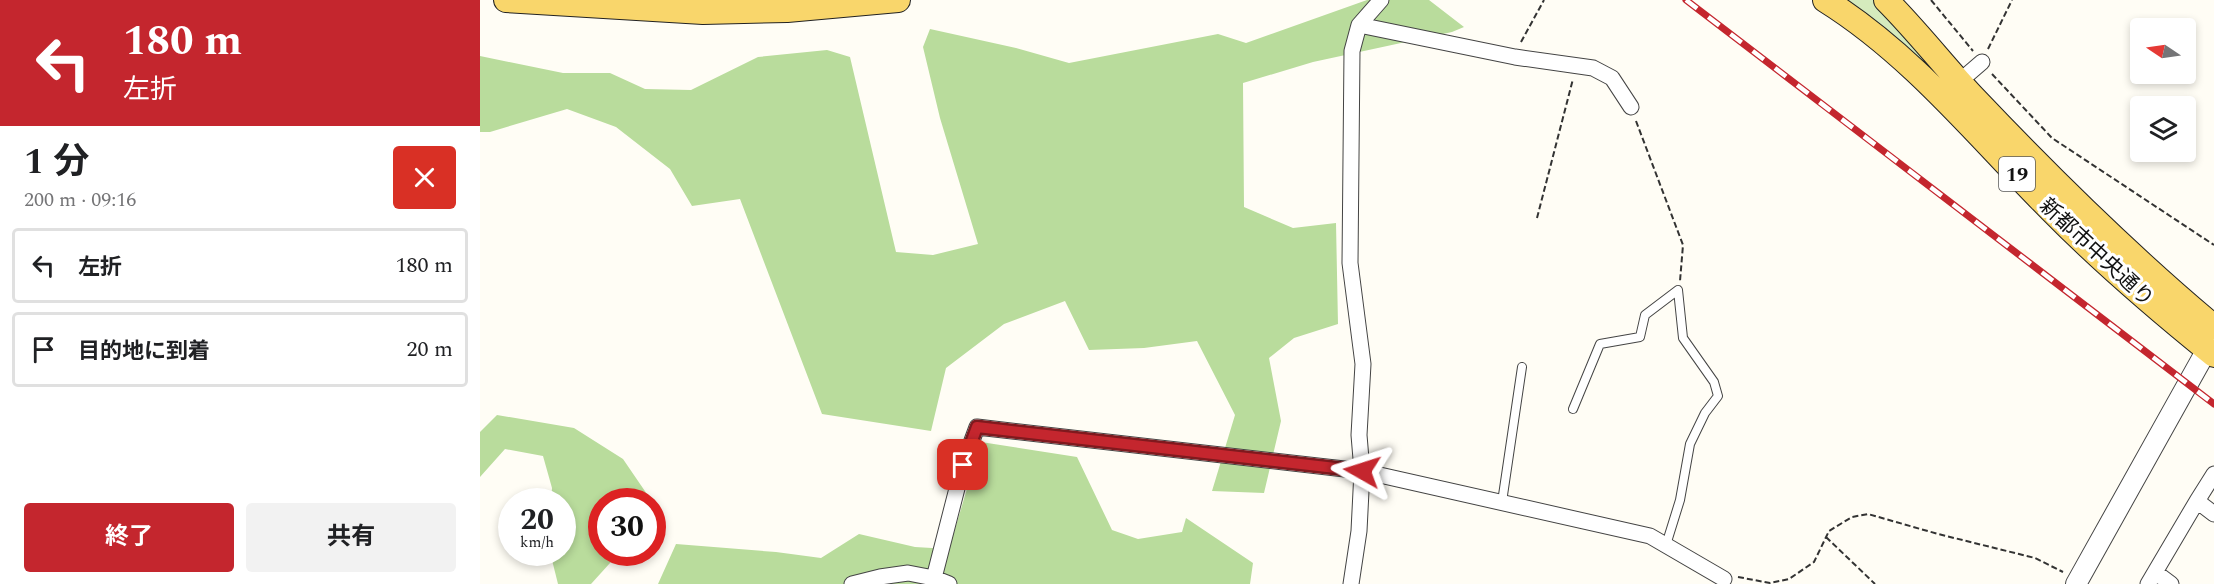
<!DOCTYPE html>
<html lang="ja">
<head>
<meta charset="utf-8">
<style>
  :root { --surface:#fff; --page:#f2f2f2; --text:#202124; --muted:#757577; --line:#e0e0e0; --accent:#c4262e }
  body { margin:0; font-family:Spectral,"Noto Sans JP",serif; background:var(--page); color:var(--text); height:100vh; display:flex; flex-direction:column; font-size:22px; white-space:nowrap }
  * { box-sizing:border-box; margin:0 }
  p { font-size:20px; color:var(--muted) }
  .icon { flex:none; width:33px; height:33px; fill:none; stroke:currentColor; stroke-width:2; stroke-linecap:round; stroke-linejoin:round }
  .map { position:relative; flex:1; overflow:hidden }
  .sheet { display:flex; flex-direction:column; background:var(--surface); width:480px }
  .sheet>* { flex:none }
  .guide { background:#c4262e; color:#fff; overflow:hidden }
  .needle { width:39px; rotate:283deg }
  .controls { position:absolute; left:1650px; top:18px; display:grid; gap:12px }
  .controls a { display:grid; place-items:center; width:66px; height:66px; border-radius:6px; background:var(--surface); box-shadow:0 3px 9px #0003; font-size:30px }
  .speed { position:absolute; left:18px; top:488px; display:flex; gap:12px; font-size:30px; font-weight:700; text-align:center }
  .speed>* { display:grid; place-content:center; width:78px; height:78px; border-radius:50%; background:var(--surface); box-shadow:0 3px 9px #0003; line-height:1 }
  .speed small { font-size:15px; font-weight:400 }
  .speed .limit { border:9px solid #d22; background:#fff; color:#111 }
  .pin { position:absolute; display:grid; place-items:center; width:51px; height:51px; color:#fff; margin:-26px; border-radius:12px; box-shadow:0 3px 9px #0006 }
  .me { position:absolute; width:66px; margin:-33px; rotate:276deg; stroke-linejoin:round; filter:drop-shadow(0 0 4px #0008) }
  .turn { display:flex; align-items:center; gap:21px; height:126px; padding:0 24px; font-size:27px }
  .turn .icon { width:78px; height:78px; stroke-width:2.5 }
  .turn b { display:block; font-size:42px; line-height:51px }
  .round { display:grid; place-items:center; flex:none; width:63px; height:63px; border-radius:6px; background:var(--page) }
  .overview { display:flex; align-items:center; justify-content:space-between; height:102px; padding:0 24px }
  h1 { font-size:36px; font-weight:700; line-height:45px }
  .button { display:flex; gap:12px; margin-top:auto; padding:12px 24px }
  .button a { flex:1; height:69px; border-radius:6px; background:var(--accent); color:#fff; font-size:24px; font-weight:700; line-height:69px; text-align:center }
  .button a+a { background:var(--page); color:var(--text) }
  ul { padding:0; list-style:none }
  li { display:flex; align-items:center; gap:18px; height:75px; margin:0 12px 9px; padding:0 12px; border:3px solid var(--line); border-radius:6px }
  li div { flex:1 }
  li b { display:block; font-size:22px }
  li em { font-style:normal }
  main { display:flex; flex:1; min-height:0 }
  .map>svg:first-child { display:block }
  .green { fill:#d5ebbd }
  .forest { fill:#b9dc9c }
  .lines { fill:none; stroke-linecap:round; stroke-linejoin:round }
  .service-casing { stroke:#444; stroke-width:10 }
  .minor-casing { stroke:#444; stroke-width:17 }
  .tertiary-casing { stroke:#444; stroke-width:22 }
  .primary-casing { stroke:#222; stroke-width:26 }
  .path { stroke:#333; stroke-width:2; stroke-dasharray:6 3; stroke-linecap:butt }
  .service { stroke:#fff; stroke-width:8 }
  .minor { stroke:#fff; stroke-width:15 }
  .tertiary { stroke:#fff; stroke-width:20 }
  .primary { stroke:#f9d66b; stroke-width:24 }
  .rail-casing { stroke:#c4262e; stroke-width:7 }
  .rail { stroke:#fff; stroke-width:4.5; stroke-dasharray:14; stroke-linecap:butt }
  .route-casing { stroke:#7f191e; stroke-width:15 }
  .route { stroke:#c4262e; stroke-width:10 }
  .labels { text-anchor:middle; stroke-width:6; stroke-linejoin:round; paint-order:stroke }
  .shield { fill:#fff; stroke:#585858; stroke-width:1.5 }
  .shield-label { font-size:20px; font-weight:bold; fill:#111 }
  .street-label { font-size:21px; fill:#111; stroke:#fff }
</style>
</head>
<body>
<main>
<section class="sheet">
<div class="guide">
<div class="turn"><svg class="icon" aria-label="left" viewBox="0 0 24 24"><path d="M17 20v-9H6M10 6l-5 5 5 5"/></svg><div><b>180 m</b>左折</div></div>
</div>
<div class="overview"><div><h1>1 分</h1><p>200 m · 09:16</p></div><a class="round" style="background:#d93025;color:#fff"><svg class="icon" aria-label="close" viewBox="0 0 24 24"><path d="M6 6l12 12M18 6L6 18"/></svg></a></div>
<ul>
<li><svg class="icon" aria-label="left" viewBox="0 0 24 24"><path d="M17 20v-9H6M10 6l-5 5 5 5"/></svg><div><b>左折</b></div><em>180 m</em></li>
<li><svg class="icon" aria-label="arrive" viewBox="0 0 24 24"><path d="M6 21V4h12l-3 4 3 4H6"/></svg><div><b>目的地に到着</b></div><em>20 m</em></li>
</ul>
<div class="button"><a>終了</a><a>共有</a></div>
</section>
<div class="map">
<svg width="1734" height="584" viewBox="0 0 1734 584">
  <rect width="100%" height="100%" fill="#fffdf5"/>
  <path class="green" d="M1361 0H1395L1511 128Z"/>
  <path class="forest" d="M887 0H949L984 27 972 32 833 62 763 83 764 207 813 228 856 223 858 324 814 338 789 358 801 421 784 493 732 491 755 415 717 341 664 348 609 350 585 301 524 324 466 368 451 431 342 414 260 199 212 206 190 169 136 127 87 109 10 132H0V56L83 73H130L165 89 211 90 278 57 347 50 370 57 416 252 453 255 498 244 460 118 443 47 450 29 536 48 589 63 738 34 766 43Z
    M17 415 94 428 143 459 171 500 122 501V552H140L111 584H78L70 552H82V501H71L72 488 63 456 25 449 0 477V432Z
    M501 442 597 457 632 530 658 539 702 532 706 518 773 563 770 584H178L196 544 296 552 341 558 379 534 435 547 469 549Z"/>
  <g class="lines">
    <defs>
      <path id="service" d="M1093 409 1120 344 1160 337 1165 315 1198 290 1203 338 1234 382 1238 396 1225 413 1210 444 1200 500 1186 545
        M1022 502 1042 367"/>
      <path id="minor" d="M879 25 1035 57 1113 68 1132 78 1151 107
        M1480 81 1502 62
        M1734 474 1717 501 1734 514
        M1675 572 1691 584
        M454 578 469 584
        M372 584 400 577 428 573 454 578 483 465 497 427 882 471 1170 536 1244 579
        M871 584 879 531 882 471 879 435 883 364 870 263 872 51 879 25 901 0
        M1668 584 1717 501"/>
      <path id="tertiary" d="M1596 584 1734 337"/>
      <path id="primary" d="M26 0 223 12 307 10 418 0
        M1345 0C1433 55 1498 137 1571 210 1622 262 1677 309 1734 355
        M1406 0C1437 31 1464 66 1494 98 1570 178 1649 256 1734 327"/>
    </defs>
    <use href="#service" class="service-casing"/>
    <use href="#minor" class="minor-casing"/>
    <use href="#tertiary" class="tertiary-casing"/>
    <use href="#primary" class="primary-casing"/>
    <path class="path" d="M1451 0 1493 51
      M1041 42 1064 0
      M1508 49 1532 0
      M1512 74 1572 138 1734 245
      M1156 121 1203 245 1200 281
      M1057 218 1093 79
      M1346 537 1395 584
      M1258 577 1290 583 1309 579 1334 562 1349 531 1372 517 1388 514 1458 534 1555 558 1583 572"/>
    <use href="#service" class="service"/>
    <use href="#minor" class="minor"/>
    <use href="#tertiary" class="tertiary"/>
    <use href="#primary" class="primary"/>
    <defs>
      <path id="rail" d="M1206 0 1734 404"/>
    </defs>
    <use href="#rail" class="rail-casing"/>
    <use href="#rail" class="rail"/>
  </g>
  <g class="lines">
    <defs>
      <path id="route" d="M483 465 497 427 882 471"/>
    </defs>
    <use href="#route" class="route-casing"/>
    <use href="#route" class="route"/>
  </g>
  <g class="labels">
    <rect class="shield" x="1519" y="157" width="36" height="34" rx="4.5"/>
    <g class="shield-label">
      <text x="1537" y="181">19</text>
    </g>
    <g class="street-label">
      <text transform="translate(1617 252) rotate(43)" y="7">新都市中央通り</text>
    </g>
  </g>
</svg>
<div class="controls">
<a><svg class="needle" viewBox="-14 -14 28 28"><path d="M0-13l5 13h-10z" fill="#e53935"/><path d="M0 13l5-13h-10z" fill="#757577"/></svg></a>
<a><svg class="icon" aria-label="layers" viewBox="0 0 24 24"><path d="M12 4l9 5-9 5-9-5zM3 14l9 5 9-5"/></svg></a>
</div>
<div class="speed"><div>20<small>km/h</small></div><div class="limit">30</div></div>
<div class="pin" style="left:483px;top:465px;background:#d93025"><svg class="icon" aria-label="arrive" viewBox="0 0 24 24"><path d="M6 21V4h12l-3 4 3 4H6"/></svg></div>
<svg class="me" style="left:882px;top:471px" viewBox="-20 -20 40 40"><path d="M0-17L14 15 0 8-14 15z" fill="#c4262e" stroke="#fff" stroke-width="4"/></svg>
</div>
</main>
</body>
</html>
